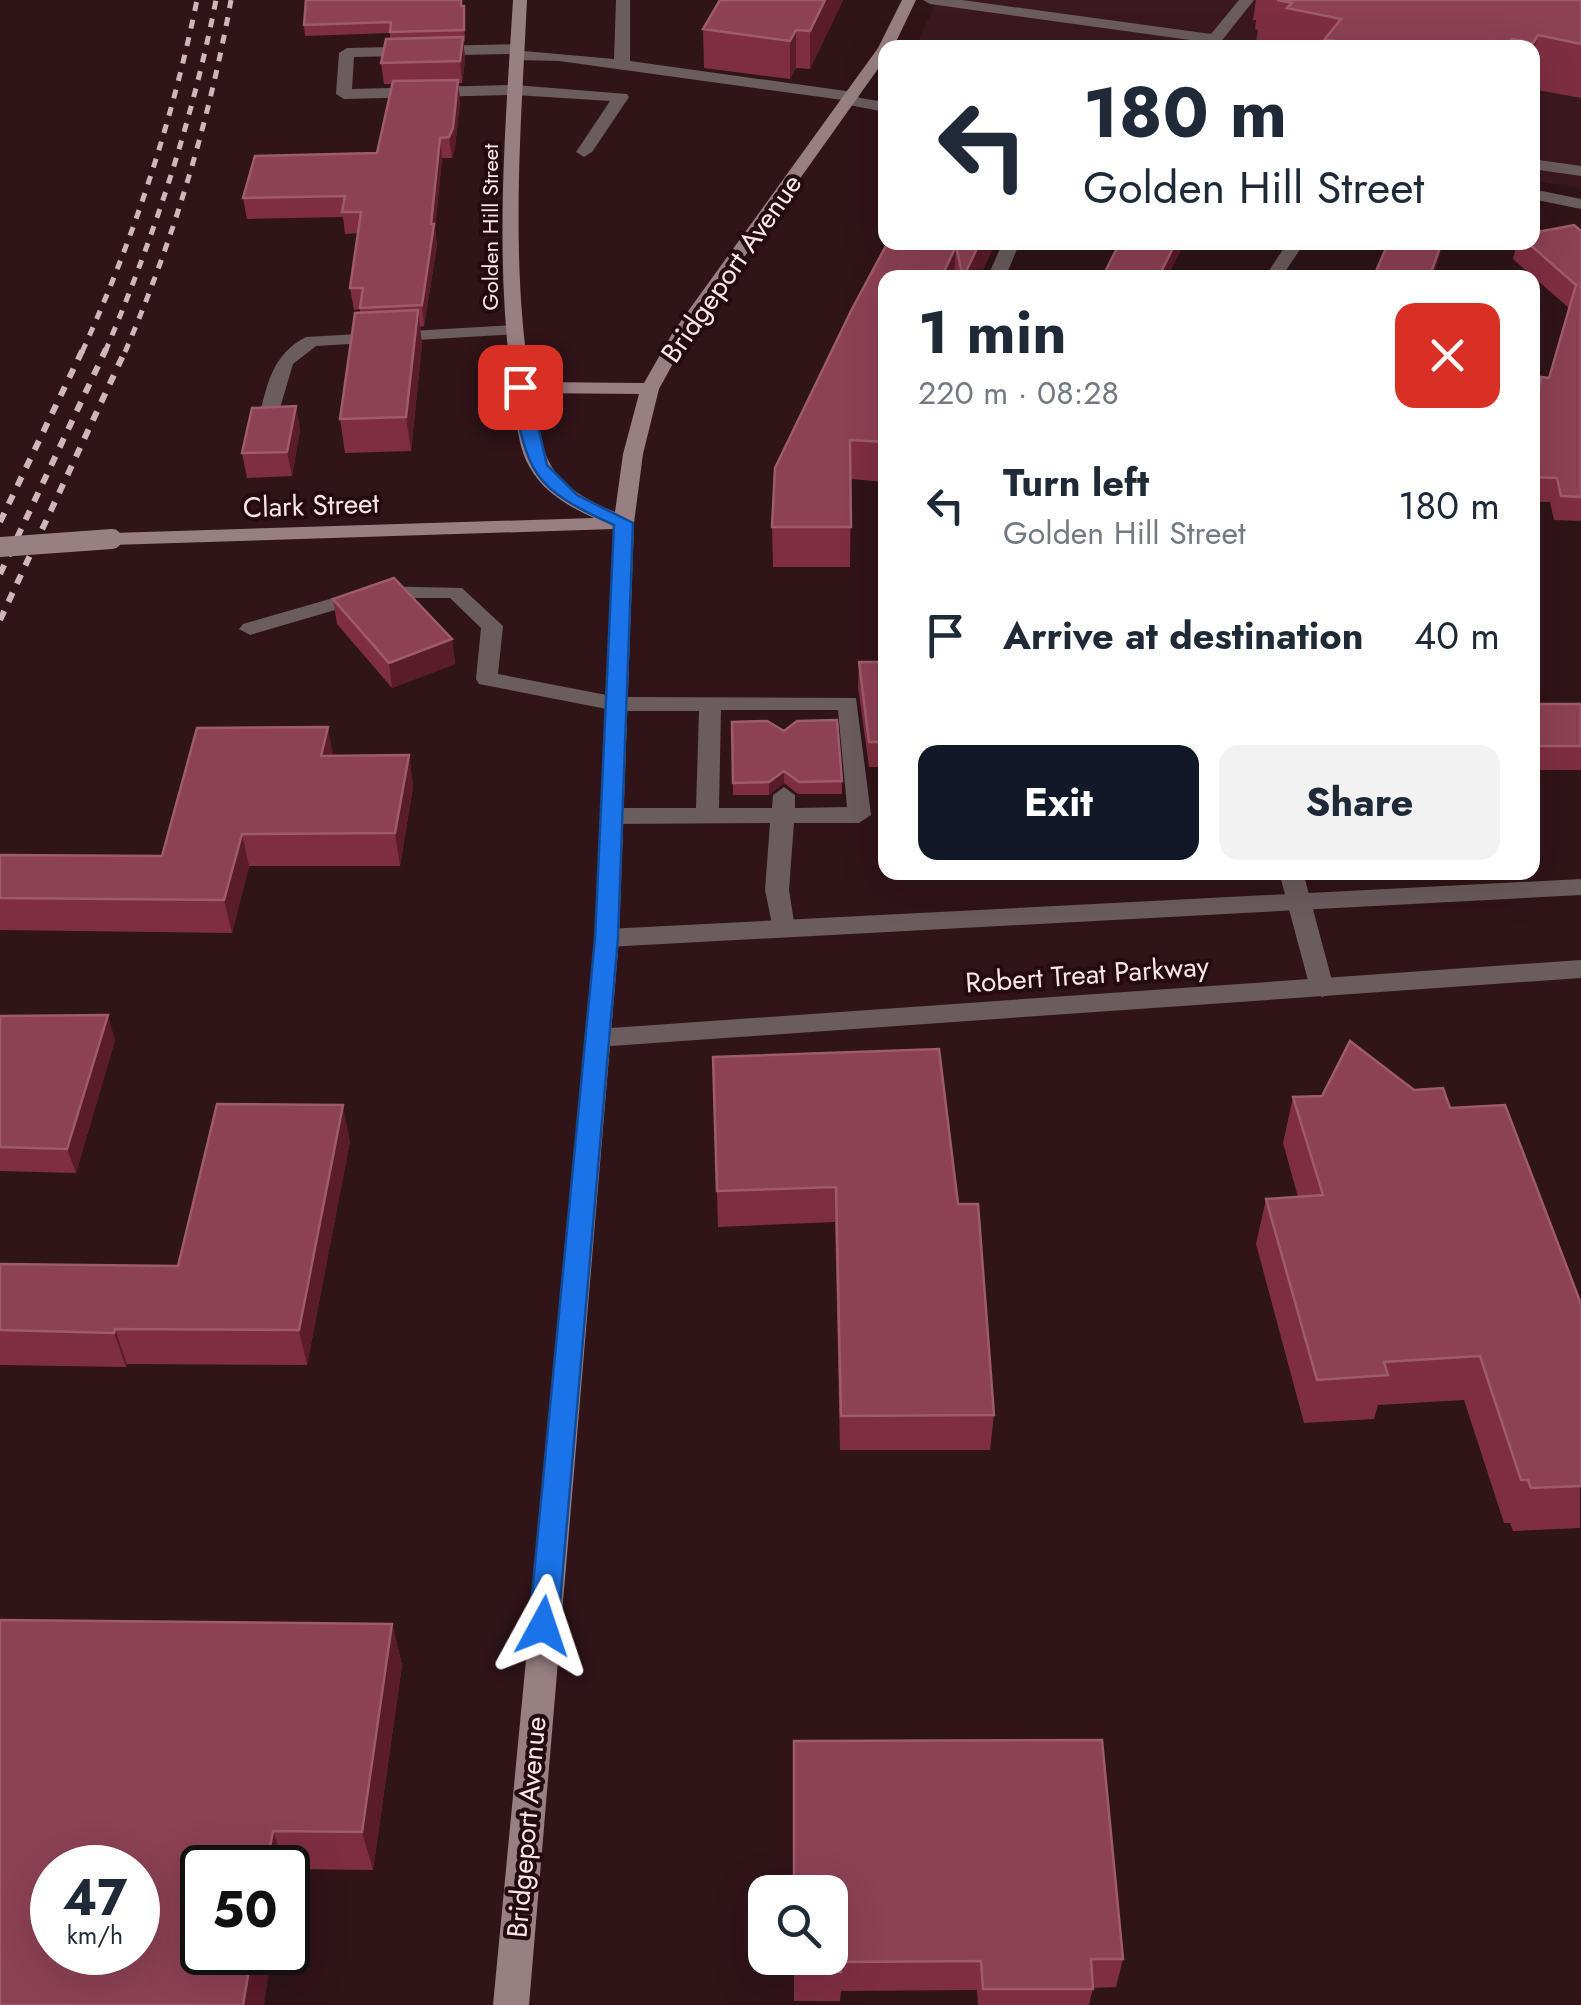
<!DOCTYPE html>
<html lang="en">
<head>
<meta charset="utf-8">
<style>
  :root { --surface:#fff; --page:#f2f2f3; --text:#1f2937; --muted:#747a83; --accent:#111827 }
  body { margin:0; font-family:Jost,sans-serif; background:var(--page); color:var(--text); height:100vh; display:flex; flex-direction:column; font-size:38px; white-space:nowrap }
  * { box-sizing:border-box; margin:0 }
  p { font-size:32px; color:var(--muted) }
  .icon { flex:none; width:55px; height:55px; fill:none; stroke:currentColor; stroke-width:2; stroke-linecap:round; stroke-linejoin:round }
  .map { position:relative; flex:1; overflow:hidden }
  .drawer { position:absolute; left:878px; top:270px; width:662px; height:610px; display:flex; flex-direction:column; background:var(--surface); border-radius:20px; box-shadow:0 10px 40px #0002 }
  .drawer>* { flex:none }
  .top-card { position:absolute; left:878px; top:40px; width:662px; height:210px; border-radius:20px; box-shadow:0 10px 40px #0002; background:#fff; color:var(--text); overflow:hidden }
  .controls { position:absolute; left:748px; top:1875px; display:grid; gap:20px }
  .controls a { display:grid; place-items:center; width:100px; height:100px; border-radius:20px; background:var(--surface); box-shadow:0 10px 40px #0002; font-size:50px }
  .speed { position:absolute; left:30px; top:1845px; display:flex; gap:20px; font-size:50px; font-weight:700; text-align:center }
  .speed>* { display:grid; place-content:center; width:130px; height:130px; border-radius:50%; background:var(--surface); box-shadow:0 10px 40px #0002; line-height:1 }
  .speed small { font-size:25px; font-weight:400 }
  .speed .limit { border:5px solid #111; border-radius:15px; background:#fff; color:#111 }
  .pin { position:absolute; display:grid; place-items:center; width:85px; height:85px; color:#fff; margin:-42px; border-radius:20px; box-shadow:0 5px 15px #0006 }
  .me { position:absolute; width:110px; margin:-55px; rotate:5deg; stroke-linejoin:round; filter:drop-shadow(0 0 8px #0008) }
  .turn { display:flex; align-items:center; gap:35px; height:210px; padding:0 40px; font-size:45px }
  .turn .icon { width:130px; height:130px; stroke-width:2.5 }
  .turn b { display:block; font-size:70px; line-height:85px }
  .round { display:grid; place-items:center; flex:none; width:105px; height:105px; border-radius:20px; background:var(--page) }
  .headline { display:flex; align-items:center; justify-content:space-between; height:170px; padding:0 40px }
  h1 { font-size:60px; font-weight:700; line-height:75px }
  .button { display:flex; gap:20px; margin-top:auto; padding:20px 40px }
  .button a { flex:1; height:115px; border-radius:20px; background:var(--accent); color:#fff; font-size:40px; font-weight:700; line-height:115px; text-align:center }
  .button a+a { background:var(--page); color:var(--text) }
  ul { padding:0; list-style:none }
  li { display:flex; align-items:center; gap:30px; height:130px; padding:0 40px }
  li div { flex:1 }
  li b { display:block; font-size:38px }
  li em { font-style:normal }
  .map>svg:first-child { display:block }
  .built { fill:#3b181f }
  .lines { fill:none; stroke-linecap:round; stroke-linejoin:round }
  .service { fill:#6b5c5e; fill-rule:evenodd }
  .minor { fill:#6b5c5e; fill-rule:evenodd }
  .tertiary { fill:#6b5c5e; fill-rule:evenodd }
  .secondary { fill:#987f82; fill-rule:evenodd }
  .rail-far1 { stroke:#cdb7ba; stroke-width:5; stroke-dasharray:9 9; stroke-linecap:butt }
  .rail { stroke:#cdb7ba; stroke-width:6; stroke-dasharray:10 10; stroke-linecap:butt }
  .secondary-bridge { stroke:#987f82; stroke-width:20 }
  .wall { fill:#7f2e42 }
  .shaded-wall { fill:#5a1b2a }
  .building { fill:#8c4154; stroke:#9e5b6b; stroke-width:2.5; fill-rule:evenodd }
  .route { fill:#1a73e8; stroke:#114b97; stroke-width:2.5 }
  .labels { text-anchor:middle; stroke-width:8; stroke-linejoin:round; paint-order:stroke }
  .far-street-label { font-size:22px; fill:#fae5e8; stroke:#250a10 }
  .street-label { font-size:28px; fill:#fae5e8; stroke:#250a10 }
</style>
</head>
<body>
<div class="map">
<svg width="1581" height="2005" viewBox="0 0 1581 2005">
  <rect width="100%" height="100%" fill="#2f1418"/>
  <path class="built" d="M937 0H1581V188L1533 181 1532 48H915Z"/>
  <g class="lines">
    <path class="service" d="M616 0H630V61L853 92 860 98 885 102V112L844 104 843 100 559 61 517 60 510 54 354 57 352 89 515 85 627 94 629 97 592 152 584 157 576 152 610 101 515 95 344 99 336 94 339 53 347 48 517 44 524 51 614 59Z
      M923 0H962L1211 34 1239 0H1254L1216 48H1201L1205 42 930 4Z
      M1532 159 1581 166V176L1532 169Z
      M1003 242H1020L1005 278H987Z
      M514 325 520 326V334L316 346 293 364 275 425 268 427 258 421C267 386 271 355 306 337Z
      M375 586 462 588 503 626 498 674 617 697 856 698 871 815 859 823H794L789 890 795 928 783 936 774 934 765 890 770 823 613 824 601 816 613 808H696L699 711H617L479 684 476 679 481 628 450 598H376L250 635 239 629 243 624ZM721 710H838L847 807 795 808V795L784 787 773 795 772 808H719Z"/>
    <path class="minor" d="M1532 189 1581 199V209L1532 199Z
      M1288 242H1305L1281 278H1264Z
      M1279 872H1303L1334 988 1331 994 1322 997 1310 988Z"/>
    <path class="tertiary" d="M1581 879V895L607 947 595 938 607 929Z
      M1581 960V978L597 1047 588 1045 584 1038 588 1031 597 1029Z"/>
    <path class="secondary" d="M513 0H527C521 127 510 256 530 382L644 383 673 332 878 48 902 0H916L893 48H885V59L688 336 659 389 643 454 634 523 619 938 529 2005H493L595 938 614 529 112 545 102 539 112 533 594 518C568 506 543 492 529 466 517 444 516 415 513 391 494 262 505 130 513 0ZM531 393 639 394 623 454 615 512C549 485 542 460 531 393Z"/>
    <path class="rail-far1" d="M82 352C134 238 172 122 197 0
      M105 352C154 237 192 122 216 0
      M125 352C174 238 209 122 231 0"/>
    <path class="rail" d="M0 522 83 349
      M0 574 106 349
      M0 620 126 349"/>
    <path class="secondary-bridge" d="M0 547 112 539"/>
  </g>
  <path class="wall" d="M306 0H462V6H464L465 41 463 42 465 59 462 83H458L460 100 455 148 452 158H442L435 229 437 245 424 326 420 327 422 344 411 451 345 453 340 419 360 313V309L354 310 350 288 358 233 345 234 343 217 247 219 243 198 377 153 392 84H384L381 63 390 38V33L305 36 304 25Z
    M720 0H843L810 69 796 68 790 79 704 68 703 29Z
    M1256 0H1581V98L1532 89V48H1255L1258 30 1255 29 1256 20H1253Z
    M1581 231V521L1554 520 1550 502H1532V414L1534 400 1541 377 1549 378 1569 308 1513 259 1517 242H1532Z
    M888 242H996L979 278H885V482L851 479 850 567H773L772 527Z
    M296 406 300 430 292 476 247 478 242 453Z
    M333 599 452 639 455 664 392 688 337 624Z
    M859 662H885V767H869L858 687Z
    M1532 698 1534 704H1581V770H1532Z
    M732 722 842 781V794H798L784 783 769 795H733Z
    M409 755 413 787 400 866H249L232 933 0 930V855L162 856 333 756Z
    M0 1016 115 1040 76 1173 0 1171Z
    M713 1057 958 1204 994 1415 990 1450H840L835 1222 718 1227Z
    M1293 1097 1450 1108 1581 1304 1580 1528 1513 1531 1510 1523H1504L1464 1400 1378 1405 1374 1419 1304 1423 1256 1244 1266 1199 1298 1197 1283 1143Z
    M350 1141 307 1365 127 1364 126 1367 0 1365V1264L178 1266Z
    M392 1624 402 1665 373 1870 202 1868 0 2005Z
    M794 1958 1123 1959 1116 1987 1093 1988 1089 2005H978L977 1990 841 1991 840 2001H794Z"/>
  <path class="shaded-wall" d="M825 0H843L810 69V31Z
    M796 30V68L790 79V41Z
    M1538 35 1532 59V48Z
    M463 37 465 59 462 83 460 61Z
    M458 80 460 100 455 148 452 158 449 137Z
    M440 138 442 158 435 229 437 245 424 326 422 305Z
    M980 242H996L979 278H963Z
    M1176 242H1185L1167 278H1158Z
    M1442 242 1439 259 1432 278H1429Z
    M956 246 954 278H941Z
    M418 310 422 344 411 451 406 417Z
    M296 406 300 430 292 476 287 452Z
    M452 639 455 664 392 688 389 663Z
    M328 727 334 759 321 756Z
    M409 755 413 787 400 866 395 833Z
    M784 771V783L769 795V782Z
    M242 834 249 866 232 933 224 900Z
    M108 1015 115 1040 76 1173 67 1149Z
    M343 1105 350 1141 307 1365 299 1330Z
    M115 1329 127 1364 126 1367 114 1333Z
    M392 1624 402 1665 373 1870 362 1832Z
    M273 1831 286 1868H266Z
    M252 1952H272L264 2005H243Z"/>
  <path class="building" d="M306 0H461V6H464V30L390 32 391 22 304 25Z
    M720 0H825L810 31 796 30 790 41 703 29Z
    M1277 0H1581V44L1538 35 1533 43 1512 39 1509 44 1493 41 1489 48H1370L1325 39 1341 19 1287 8 1292 3Z
    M463 37 460 61 381 63 386 39Z
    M458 80 453 128 449 137 440 138 431 224H434L422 305 360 308 363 288H350L361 212H342L345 196 243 198 255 156 377 153 393 81Z
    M1574 225 1581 231V497L1561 496 1557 478 1532 477V433L1541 377 1549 378 1576 285 1527 242H1532V233Z
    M888 242H980L963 278 956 246 941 278H885V442L850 440 851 527H772L775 468 852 309Z
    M1120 242H1176L1158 278H1102Z
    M1394 242H1442L1429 278H1373L1387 246 1392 247Z
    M418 310 406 417 340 419 355 313Z
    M296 406 287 452 242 453 252 408Z
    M394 578 452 639 389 663 333 599Z
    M859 662H885V742H869Z
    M1532 698 1534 704H1581V746H1532Z
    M837 720 842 781 799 782 784 771 769 782 733 783 732 722 767 721 784 731 797 721Z
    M328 727 321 756 409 755 395 833 242 834 224 900 0 898V855L162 856 197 728Z
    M108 1015 67 1149 0 1147V1016Z
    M1350 1041 1414 1090 1443 1088 1450 1108 1505 1105 1581 1304V1486L1531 1488 1528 1480H1521L1480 1356 1384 1362 1388 1375 1317 1380 1266 1199 1323 1195 1293 1097 1322 1096Z
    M939 1049 958 1204H978L994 1415 841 1416 836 1187 717 1191 713 1057Z
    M217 1104 343 1105 299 1330 115 1329 114 1333 0 1330V1264L178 1266Z
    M0 1620 392 1624 362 1832 273 1831 266 1868H202V1952H252L243 2005H0ZM52 1868H138V1952H52Z
    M1102 1740 1123 1959H1091L1093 1989H983L981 1961 841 1962V1972H794V1958H830V1892H794V1741Z"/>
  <path class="route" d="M520 382 529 387 547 465 577 495 633 523 618 938 558 1626 553 1635 543 1639 533 1635 529 1626 595 938 614 525C532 488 527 474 512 387Z"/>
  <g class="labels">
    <g class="far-street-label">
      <text transform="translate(490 227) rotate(-90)" y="8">Golden Hill Street</text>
    </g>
    <g class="street-label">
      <text transform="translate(731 268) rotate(-55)" y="10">Bridgeport Avenue</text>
      <text transform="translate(311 505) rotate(-2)" y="10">Clark Street</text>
      <text transform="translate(1087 974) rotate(-4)" y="10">Robert Treat Parkway</text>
      <text transform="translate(526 1827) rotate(-85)" y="10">Bridgeport Avenue</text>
    </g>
  </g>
</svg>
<div class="controls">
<a><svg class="icon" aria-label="search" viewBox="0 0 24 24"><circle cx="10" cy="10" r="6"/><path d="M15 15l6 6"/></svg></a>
</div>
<div class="speed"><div>47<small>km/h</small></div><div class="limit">50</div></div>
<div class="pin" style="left:520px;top:387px;background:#d93025"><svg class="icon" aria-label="arrive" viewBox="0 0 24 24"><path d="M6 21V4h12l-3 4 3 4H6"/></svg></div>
<svg class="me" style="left:543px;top:1626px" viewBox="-20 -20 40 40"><path d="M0-17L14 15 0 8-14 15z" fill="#1a73e8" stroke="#fff" stroke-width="4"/></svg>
<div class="top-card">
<div class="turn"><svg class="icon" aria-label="left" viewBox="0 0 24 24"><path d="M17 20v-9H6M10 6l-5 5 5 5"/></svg><div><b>180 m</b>Golden Hill Street</div></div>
</div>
<section class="drawer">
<div class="headline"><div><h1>1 min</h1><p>220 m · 08:28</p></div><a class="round" style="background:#d93025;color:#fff"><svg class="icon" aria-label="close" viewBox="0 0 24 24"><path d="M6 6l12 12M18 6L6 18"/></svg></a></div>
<ul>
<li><svg class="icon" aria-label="left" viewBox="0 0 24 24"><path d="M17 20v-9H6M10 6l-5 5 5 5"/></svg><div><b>Turn left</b><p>Golden Hill Street</p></div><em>180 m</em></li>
<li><svg class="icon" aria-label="arrive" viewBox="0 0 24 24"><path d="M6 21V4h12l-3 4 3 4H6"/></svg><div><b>Arrive at destination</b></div><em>40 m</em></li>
</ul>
<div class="button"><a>Exit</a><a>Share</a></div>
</section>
</div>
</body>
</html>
